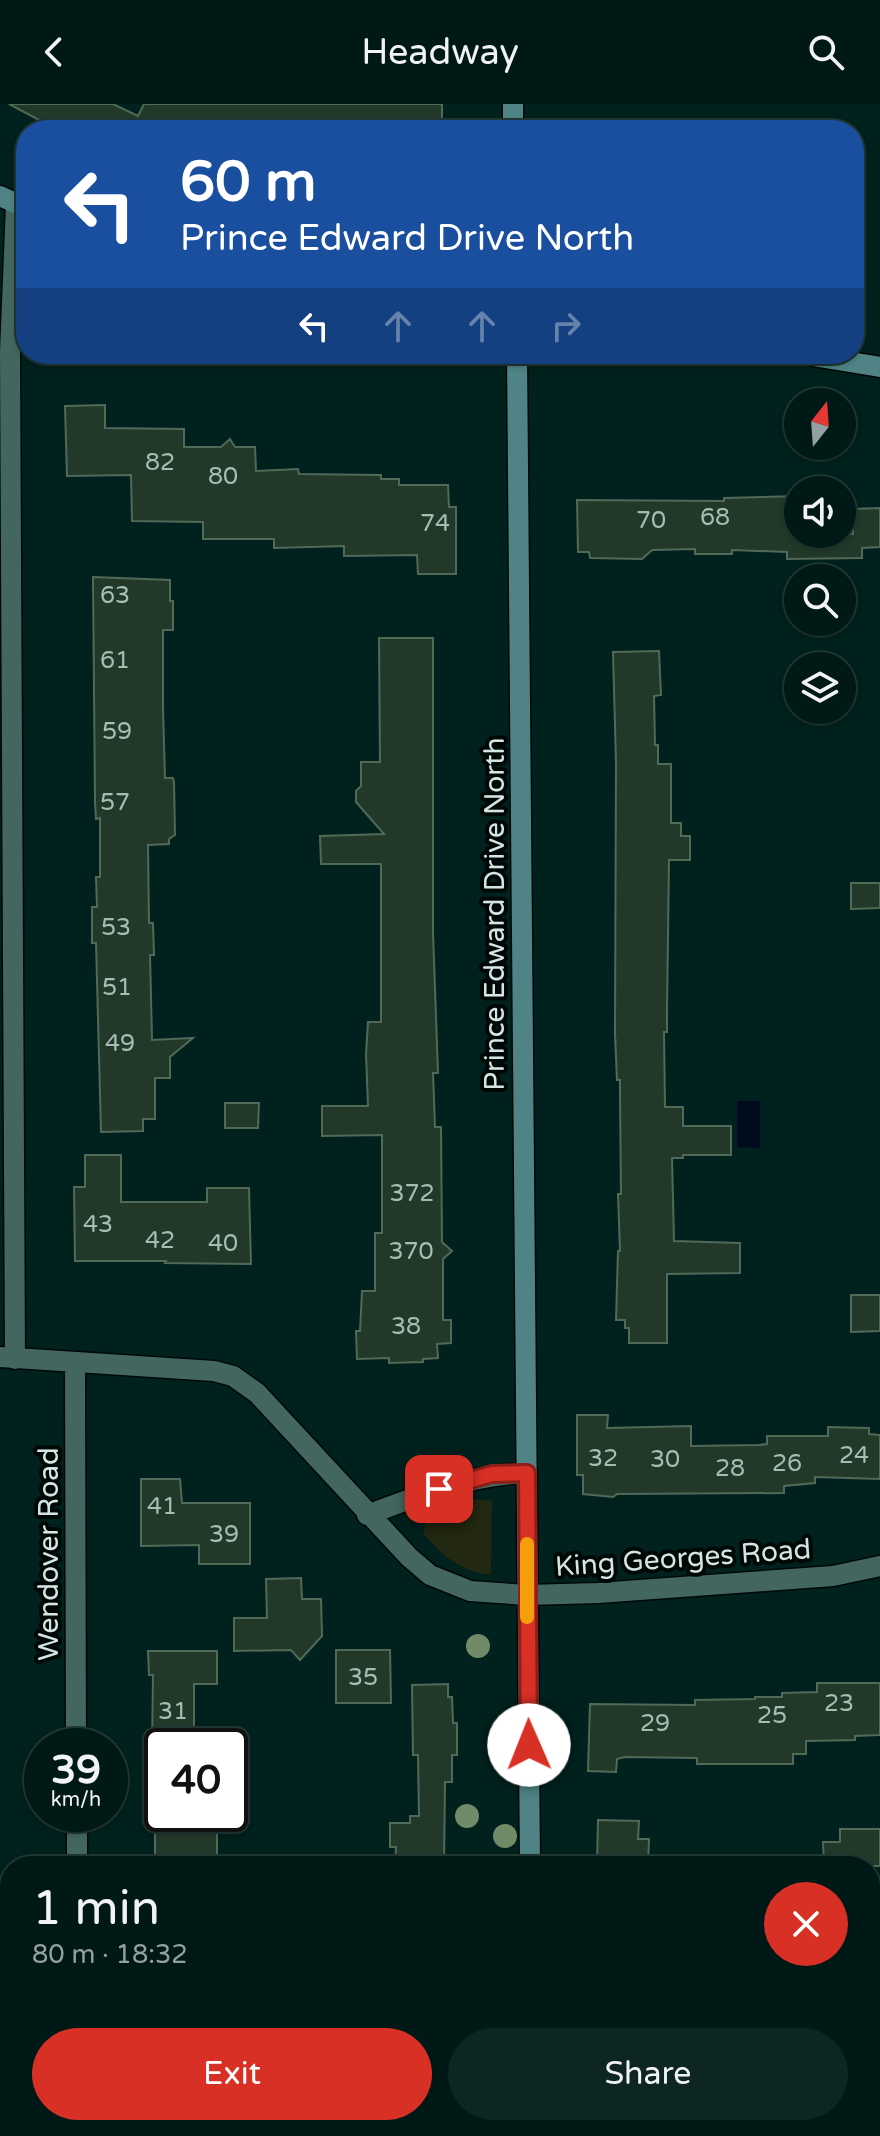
<!DOCTYPE html>
<html lang="en">
<head>
<meta charset="utf-8">
<style>
  :root { --surface:#001916; --page:#0e2623; --text:#f1f3f6; --muted:#95a0a1; --line:#223835; --accent:#d93025 }
  body { margin:0; font-family:"Varela Round",sans-serif; background:var(--page); color:var(--text); height:100vh; display:flex; flex-direction:column; font-size:30px; white-space:nowrap }
  * { box-sizing:border-box; margin:0 }
  p { font-size:26px; color:var(--muted) }
  .icon { flex:none; width:44px; height:44px; fill:none; stroke:currentColor; stroke-width:2; stroke-linecap:round; stroke-linejoin:round }
  .map { position:relative; flex:1; overflow:hidden }
  .sheet { position:absolute; left:0px; top:1752px; width:880px; height:280px; display:flex; flex-direction:column; background:var(--surface); border-radius:32px 32px 0 0; box-shadow:0 2px 6px #0004,0 0 0 2px var(--line) }
  .sheet>* { flex:none }
  .guide { position:absolute; left:16px; top:16px; width:848px; height:244px; border-radius:32px; box-shadow:0 2px 6px #0004,0 0 0 2px var(--line); background:#1a4fa0; color:#fff; overflow:hidden }
  .needle { width:52px; rotate:17deg }
  .tools { position:absolute; left:784px; top:284px; display:grid; gap:16px }
  .tools a { display:grid; place-items:center; width:72px; height:72px; border-radius:50%; background:var(--surface); box-shadow:0 2px 6px #0004,0 0 0 2px var(--line); font-size:40px }
  .speed { position:absolute; left:24px; top:1624px; display:flex; gap:16px; font-size:40px; font-weight:700; text-align:center }
  .speed>* { display:grid; place-content:center; width:104px; height:104px; border-radius:50%; background:var(--surface); box-shadow:0 2px 6px #0004,0 0 0 2px var(--line); line-height:1 }
  .speed small { font-size:20px; font-weight:400 }
  .speed .limit { border:4px solid #111; border-radius:12px; background:#fff; color:#111 }
  .pin { position:absolute; display:grid; place-items:center; width:68px; height:68px; color:#fff; margin:-34px; border-radius:16px; box-shadow:0 4px 12px #0006 }
  .me { position:absolute; width:88px; margin:-44px; rotate:359deg; stroke-linejoin:round; filter:drop-shadow(0 0 6px #0008) }
  .turn { display:flex; align-items:center; gap:28px; height:168px; padding:0 32px; font-size:36px }
  .turn .icon { width:104px; height:104px; stroke-width:2.5 }
  .turn b { display:block; font-size:56px; line-height:68px }
  .lanes { display:flex; align-items:center; height:76px; padding:0 32px; background:#0003; justify-content:center; gap:40px; direction:ltr }
  .lanes .off { opacity:.35 }
  .round { display:grid; place-items:center; flex:none; width:84px; height:84px; border-radius:42px; background:var(--page) }
  .headline { display:flex; align-items:center; justify-content:space-between; height:136px; padding:0 32px }
  h1 { font-size:48px; font-weight:600; line-height:60px }
  .primary-button { display:flex; gap:16px; margin-top:auto; padding:16px 32px }
  .primary-button a { flex:1; height:92px; border-radius:48px; background:var(--accent); color:#fff; font-size:32px; font-weight:600; line-height:92px; text-align:center }
  .primary-button a+a { background:var(--page); color:var(--text) }
  header { display:flex; justify-content:space-between; align-items:center; height:104px; padding:0 32px; background:var(--surface); font-size:36px; font-weight:600 }
  .map>svg:first-child { display:block }
  .green { fill:#222811 }
  .water { fill:#000b1e }
  .building { fill:#223929; stroke:#516957; stroke-width:2 }
  .lines { fill:none; stroke-linecap:round; stroke-linejoin:round }
  .street-casing { stroke:#000907; stroke-width:23 }
  .secondary-casing { stroke:#000907; stroke-width:23 }
  .street { stroke:#436660; stroke-width:20 }
  .secondary { stroke:#4f8385; stroke-width:20 }
  .tree { fill:#718a67 }
  .route-casing { stroke:#8d1f18; stroke-width:20 }
  .route { stroke:#d93025; stroke-width:14 }
  .slow { stroke:#f59e0b; stroke-width:14 }
  .labels { text-anchor:middle; stroke-width:8; stroke-linejoin:round; paint-order:stroke }
  .number-label { font-size:24px; fill:#a8bbb4 }
  .street-label { font-size:28px; fill:#d4e6e3; stroke:#000806 }
</style>
</head>
<body>
<header><svg class="icon" aria-label="back" viewBox="0 0 24 24"><path d="M15 5l-7 7 7 7"/></svg>Headway<svg class="icon" aria-label="search" viewBox="0 0 24 24"><circle cx="10" cy="10" r="6"/><path d="M15 15l6 6"/></svg></header>
<div class="map">
<svg width="880" height="2032" viewBox="0 0 880 2032">
  <rect width="100%" height="100%" fill="#00211d"/>
  <path class="green" d="M477 1395 492 1397 491 1471C460 1468 442 1451 423 1429L429 1411Z"/>
  <path class="water" d="M737 997H760V1044L737 1043Z"/>
  <path class="building" d="M9 0H113L138 12 144 0H442V26H58Z
    M105 301V324L184 325V343H221L230 335 235 343H255L256 367 298 365 299 370 381 371V375H399V381H448L449 403H456V470H418L417 451 344 452V442L274 444V435H203V418L132 417 131 371 67 372 65 302Z
    M798 392V430H853V405L880 404V443L862 444V454L787 455V448L732 446V450H695V445L652 446 642 455 590 454 589 448H578L577 396 724 397V394Z
    M93 473 170 476V497H173V526H163V605L165 674H173L174 678 175 731 169 735V740L148 741 149 819H153L154 851H150L152 936 193 934 170 953V974H155V1015H143V1027L101 1028 96 839H92V803H97L96 773H100V714L96 715 95 698Z
    M379 534H433V828L438 969H433L435 1023H441L442 1138 452 1147 443 1155V1216H451V1239L437 1240 438 1254 423 1255V1258L389 1259V1254L357 1255 356 1227H360L362 1187H375V1129H382V1031L322 1032V1002H368L366 950 368 918H381V760H321L320 732 384 730 356 698V687L361 682V658H380Z
    M659 547 661 591 654 592 655 641H658V660H671V719H681V732H690V756H669L667 907V928H664L665 1003H683V1022H731V1051H683V1054H672L674 1137 740 1139V1169L667 1170V1239H629V1224H625V1216H616L618 1147H620L618 1090H621L620 992V976H617L615 930 616 659 613 548Z
    M851 779H880V804L851 805Z
    M225 999H259L258 1024H225Z
    M85 1051H121V1098H207V1084H249L251 1160 165 1159 166 1157H75L74 1083H85Z
    M851 1191H880V1227L851 1228Z
    M577 1311H608L607 1324 691 1322V1342L759 1341 767 1340V1332H828V1323L869 1324V1330L880 1331V1375L815 1373V1379L784 1382V1389L617 1390 613 1393 583 1390V1371H577Z
    M141 1375H180L182 1399H250V1460H199V1441L141 1442Z
    M301 1474 302 1495H321L322 1532 300 1556 291 1546 234 1547V1514H267L266 1475Z
    M336 1546H390L391 1599H336Z
    M148 1547H217V1580H194V1642H152L153 1571H149Z
    M817 1579H880V1631L855 1632V1636L806 1637V1650H793V1660H697V1654L625 1653 617 1655 616 1668 588 1667 590 1600 695 1601V1596L755 1595V1593H782V1589L817 1588Z
    M448 1580V1593H452L453 1619H457V1651H452V1678H445L444 1762H395L396 1743H390V1719H410V1712H419L418 1651H413L412 1581Z
    M598 1716 639 1717 638 1735H649L648 1762 597 1760Z
    M155 1718 217 1720V1762H155Z
    M840 1725H880V1762H824L823 1738H840Z"/>
  <g class="lines">
    <defs>
      <path id="street" d="M0 1253 214 1267 233 1272 257 1289 409 1453 430 1471 470 1487 527 1491 598 1489 833 1472 880 1462
        M15 1255 10 248 16 101
        M75 1258 76 1642
        M367 1411C420 1391 470 1371 527 1369
        M77 1710V1762
        M78 2022V2032"/>
      <path id="secondary" d="M513 0V26
        M0 92 26 104
        M517 250 530 1762
        M801 250 880 263
        M534 2022V2032"/>
    </defs>
    <use href="#street" class="street-casing"/>
    <use href="#secondary" class="secondary-casing"/>
    <use href="#street" class="street"/>
    <use href="#secondary" class="secondary"/>
  </g>
  <g class="tree">
    <circle cx="478" cy="1542" r="12"/>
    <circle cx="467" cy="1712" r="12"/>
    <circle cx="505" cy="1732" r="12"/>
  </g>
  <g class="lines">
    <defs>
      <path id="route" d="M439 1385 492 1370 527 1369 529 1641"/>
    </defs>
    <use href="#route" class="route-casing"/>
    <use href="#route" class="route"/>
    <path class="slow" d="M527 1440V1513"/>
  </g>
  <g class="labels">
    <g class="number-label">
      <text x="160" y="366">82</text>
      <text x="223" y="380">80</text>
      <text x="715" y="421">68</text>
      <text x="651" y="424">70</text>
      <text x="435" y="427">74</text>
      <text x="115" y="499">63</text>
      <text x="115" y="564">61</text>
      <text x="117" y="635">59</text>
      <text x="115" y="706">57</text>
      <text x="116" y="831">53</text>
      <text x="117" y="891">51</text>
      <text x="120" y="947">49</text>
      <text x="412" y="1097">372</text>
      <text x="98" y="1128">43</text>
      <text x="160" y="1144">42</text>
      <text x="223" y="1147">40</text>
      <text x="411" y="1155">370</text>
      <text x="406" y="1230">38</text>
      <text x="854" y="1359">24</text>
      <text x="603" y="1362">32</text>
      <text x="665" y="1363">30</text>
      <text x="787" y="1367">26</text>
      <text x="730" y="1372">28</text>
      <text x="162" y="1410">41</text>
      <text x="224" y="1438">39</text>
      <text x="363" y="1581">35</text>
      <text x="839" y="1607">23</text>
      <text x="173" y="1615">31</text>
      <text x="772" y="1619">25</text>
      <text x="655" y="1627">29</text>
    </g>
    <g class="street-label">
      <text transform="translate(494 810) rotate(-90)" y="10">Prince Edward Drive North</text>
      <text transform="translate(48 1450) rotate(-90)" y="10">Wendover Road</text>
      <text transform="translate(683 1453) rotate(-4)" y="10">King Georges Road</text>
    </g>
  </g>
</svg>
<div class="tools">
<a><svg class="needle" viewBox="-14 -14 28 28"><path d="M0-13l5 13h-10z" fill="#e53935"/><path d="M0 13l5-13h-10z" fill="#95a0a1"/></svg></a>
<a><svg class="icon" aria-label="sound" viewBox="0 0 24 24"><path d="M4 9h4l5-4v14l-5-4H4zM17 9q2 3 0 6"/></svg></a>
<a><svg class="icon" aria-label="search" viewBox="0 0 24 24"><circle cx="10" cy="10" r="6"/><path d="M15 15l6 6"/></svg></a>
<a><svg class="icon" aria-label="layers" viewBox="0 0 24 24"><path d="M12 4l9 5-9 5-9-5zM3 14l9 5 9-5"/></svg></a>
</div>
<div class="speed"><div>39<small>km/h</small></div><div class="limit">40</div></div>
<div class="pin" style="left:439px;top:1385px;background:#d93025"><svg class="icon" aria-label="arrive" viewBox="0 0 24 24"><path d="M6 21V4h12l-3 4 3 4H6"/></svg></div>
<svg class="me" style="left:529px;top:1641px" viewBox="-20 -20 40 40"><circle r="19" fill="#fff"/><path d="M0-13L10 11 0 6-10 11z" fill="#d93025"/></svg>
<div class="guide">
<div class="turn"><svg class="icon" aria-label="left" viewBox="0 0 24 24"><path d="M17 20v-9H6M10 6l-5 5 5 5"/></svg><div><b>60 m</b>Prince Edward Drive North</div></div>
<div class="lanes"><svg class="icon" aria-label="left" viewBox="0 0 24 24"><path d="M17 20v-9H6M10 6l-5 5 5 5"/></svg><svg class="icon off" aria-label="ahead" viewBox="0 0 24 24"><path d="M12 20V5M6 11l6-6 6 6"/></svg><svg class="icon off" aria-label="ahead" viewBox="0 0 24 24"><path d="M12 20V5M6 11l6-6 6 6"/></svg><svg class="icon off" aria-label="right" viewBox="0 0 24 24"><path d="M7 20v-9h11M14 6l5 5-5 5"/></svg></div>
</div>
<section class="sheet">
<div class="headline"><div><h1>1 min</h1><p>80 m · 18:32</p></div><a class="round" style="background:#d93025;color:#fff"><svg class="icon" aria-label="close" viewBox="0 0 24 24"><path d="M6 6l12 12M18 6L6 18"/></svg></a></div>
<div class="primary-button"><a>Exit</a><a>Share</a></div>
</section>
</div>
</body>
</html>
